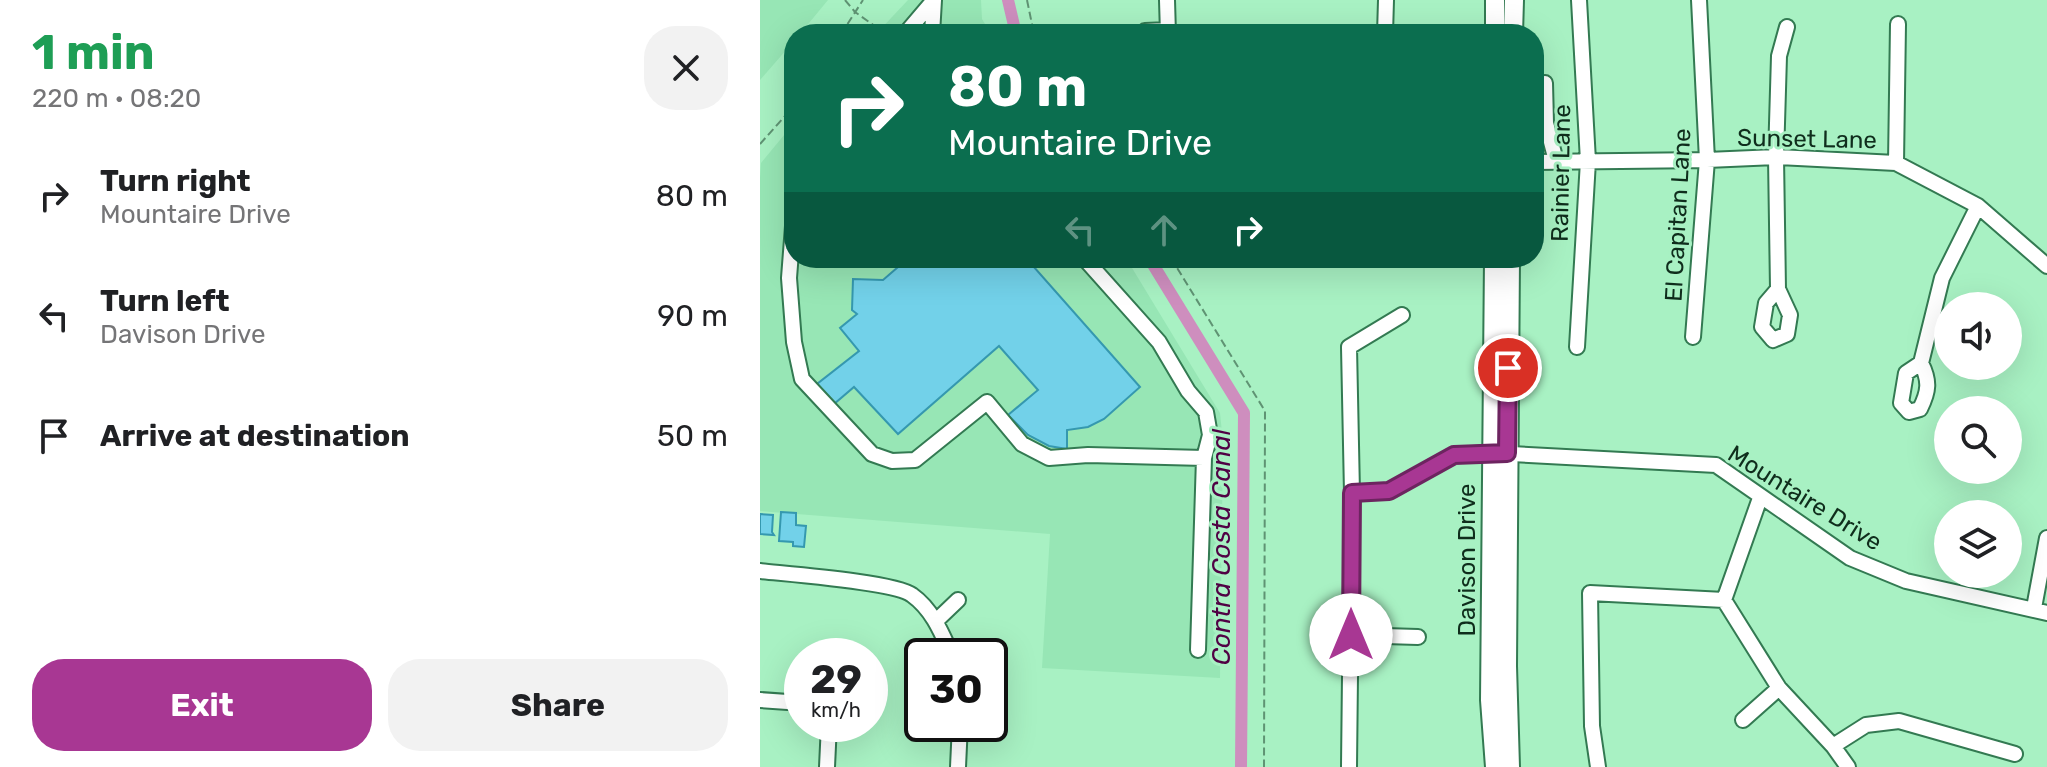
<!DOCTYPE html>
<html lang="en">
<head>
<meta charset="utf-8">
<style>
  :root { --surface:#fff; --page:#f2f2f2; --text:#202124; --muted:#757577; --accent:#a83793 }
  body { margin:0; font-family:Rubik,sans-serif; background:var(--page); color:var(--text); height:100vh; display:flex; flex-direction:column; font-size:30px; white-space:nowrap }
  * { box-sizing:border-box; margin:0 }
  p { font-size:26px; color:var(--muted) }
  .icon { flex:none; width:44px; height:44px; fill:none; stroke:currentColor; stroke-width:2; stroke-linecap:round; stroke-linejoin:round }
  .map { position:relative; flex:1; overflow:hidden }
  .details { display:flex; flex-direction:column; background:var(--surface); width:760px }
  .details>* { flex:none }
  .guide { position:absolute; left:24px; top:24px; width:760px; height:244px; border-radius:32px; box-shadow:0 8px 32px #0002; background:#0b6e4f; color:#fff; overflow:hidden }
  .tools { position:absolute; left:1174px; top:292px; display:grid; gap:16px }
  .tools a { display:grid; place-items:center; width:88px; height:88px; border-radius:50%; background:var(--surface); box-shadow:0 8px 32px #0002; font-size:40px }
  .speed { position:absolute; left:24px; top:638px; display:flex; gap:16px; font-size:40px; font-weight:700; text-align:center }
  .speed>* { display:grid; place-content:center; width:104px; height:104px; border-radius:50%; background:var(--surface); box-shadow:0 8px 32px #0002; line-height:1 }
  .speed small { font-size:20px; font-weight:400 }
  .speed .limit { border:4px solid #111; border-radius:12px; background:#fff; color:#111 }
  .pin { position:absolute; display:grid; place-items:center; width:68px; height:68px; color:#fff; margin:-34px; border:4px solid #fff; border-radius:50%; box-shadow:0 2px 8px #0007 }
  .me { position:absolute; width:88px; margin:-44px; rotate:0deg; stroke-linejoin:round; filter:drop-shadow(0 0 6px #0008) }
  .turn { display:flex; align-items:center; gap:28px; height:168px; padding:0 32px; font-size:36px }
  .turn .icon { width:104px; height:104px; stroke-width:2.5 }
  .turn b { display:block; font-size:56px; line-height:68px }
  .lanes { display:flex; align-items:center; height:76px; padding:0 32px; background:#0003; justify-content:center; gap:40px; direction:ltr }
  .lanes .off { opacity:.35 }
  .round { display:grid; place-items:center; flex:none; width:84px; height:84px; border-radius:32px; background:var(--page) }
  .headline { display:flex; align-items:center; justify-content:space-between; height:136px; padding:0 32px }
  h1 { font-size:48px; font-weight:700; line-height:60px; color:#1e9e55 }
  .primary-button { display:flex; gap:16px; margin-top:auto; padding:16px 32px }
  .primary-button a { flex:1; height:92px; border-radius:32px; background:var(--accent); color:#fff; font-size:32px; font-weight:700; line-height:92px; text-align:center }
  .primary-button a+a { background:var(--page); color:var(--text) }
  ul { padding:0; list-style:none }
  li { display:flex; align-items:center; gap:24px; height:120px; padding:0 32px }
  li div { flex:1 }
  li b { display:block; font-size:30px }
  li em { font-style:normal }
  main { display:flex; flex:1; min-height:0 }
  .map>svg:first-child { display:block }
  .built { fill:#97e6b5 }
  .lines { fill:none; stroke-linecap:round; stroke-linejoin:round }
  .canal { stroke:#ce8ebe; stroke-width:12 }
  .building { fill:#72d1e9; stroke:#3598af; stroke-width:2 }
  .minor-casing { stroke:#337a52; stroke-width:18 }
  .major-casing { stroke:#337a52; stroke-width:22 }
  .path { stroke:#5f9373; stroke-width:2; stroke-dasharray:8 4; stroke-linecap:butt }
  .minor { stroke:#fff; stroke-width:14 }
  .major { stroke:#fff; stroke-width:18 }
  .route-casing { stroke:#6d2460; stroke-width:20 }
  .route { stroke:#a83793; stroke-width:14 }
  .labels { text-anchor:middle; stroke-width:6; stroke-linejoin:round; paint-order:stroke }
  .street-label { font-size:24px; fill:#0f2d1c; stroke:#a8f1c3 }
  .water-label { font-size:26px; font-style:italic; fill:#500144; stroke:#a8f1c3 }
</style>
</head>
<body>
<main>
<section class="details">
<div class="headline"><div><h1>1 min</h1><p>220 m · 08:20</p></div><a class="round"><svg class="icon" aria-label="close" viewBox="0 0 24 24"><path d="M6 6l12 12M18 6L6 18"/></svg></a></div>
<ul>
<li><svg class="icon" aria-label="right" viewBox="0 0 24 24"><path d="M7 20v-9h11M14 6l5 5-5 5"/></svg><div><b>Turn right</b><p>Mountaire Drive</p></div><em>80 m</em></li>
<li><svg class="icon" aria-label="left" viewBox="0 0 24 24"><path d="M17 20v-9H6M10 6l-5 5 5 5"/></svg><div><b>Turn left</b><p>Davison Drive</p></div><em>90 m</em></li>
<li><svg class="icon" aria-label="arrive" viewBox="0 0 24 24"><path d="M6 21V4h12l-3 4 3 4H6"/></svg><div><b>Arrive at destination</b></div><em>50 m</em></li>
</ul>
<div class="primary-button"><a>Exit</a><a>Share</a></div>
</section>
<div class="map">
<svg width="1287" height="767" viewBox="0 0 1287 767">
  <rect width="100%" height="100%" fill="#a8f1c3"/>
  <path class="built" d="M0 0H68L40 34H34V41L0 80Z
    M148 0H221L222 19 231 34H116Z
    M34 123V258H366L460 413 463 442 460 678 282 668 290 534 0 511V178L1 163Z"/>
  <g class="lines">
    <path class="canal" d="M248 0 256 34
      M389 258 484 413 481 767"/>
  </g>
  <path class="building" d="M138 258H266L380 387 344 419 328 427 307 430V449L289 446 268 435 248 415 278 390 239 346 138 434 94 387 74 404 57 384 99 351 80 328 97 314 92 310 93 279 123 280 138 267Z
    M21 512 36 513V525L46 526 44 547 33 546V542L19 541Z
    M0 514 13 515 12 532 14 535 0 534Z"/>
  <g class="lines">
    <defs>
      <path id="minor" d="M407 0 408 34
        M385 31 408 30
        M145 34 174 0
        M172 34 174 0
        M625 34 626 0
        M785 83 786 123 796 161
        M774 162 947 160 1016 157 1136 163 1218 206 1287 266
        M1136 163 1138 24
        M34 213 29 278 34 342 42 379 112 454 132 461 155 460 227 402 262 444 289 458 328 455 444 458
        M324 258 399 342 428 391 446 412 450 435 444 458 438 650
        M1018 289 1006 303 1002 327 1013 340 1027 334 1030 315 1018 289 1016 157 1019 56 1027 27
        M933 337 947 160 939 0
        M817 347 828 161 819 0
        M1161 363 1146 373 1141 403 1149 412 1160 409C1169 391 1170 381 1161 363L1182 278 1218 206
        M592 493 629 491 694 455 732 453 956 465 1090 558 1146 581 1287 613
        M1000 498 964 600 1019 688 1073 746 1088 767
        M0 571C27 574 135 582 152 595 173 610 182 634 192 656
        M1274 608 1287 538
        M176 621 198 600
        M591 635 658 637
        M0 700 42 703
        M983 720 1019 688
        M1073 746 1106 725 1139 721 1255 754
        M67 767 69 724
        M198 767 200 724
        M589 767 592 493 589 347 642 315
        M838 767 832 726 830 593 964 600"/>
      <path id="major" d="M735 34V0
        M753 34 754 0
        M734 258 730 700 735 767
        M750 258 747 666 750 767"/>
    </defs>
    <use href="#minor" class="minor-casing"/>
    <use href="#major" class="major-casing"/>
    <path class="path" d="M85 0 95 12 126 34
      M267 0 274 34
      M81 34 103 0
      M0 144 34 106
      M411 258 505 411 504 767"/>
    <use href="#minor" class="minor"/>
    <use href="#major" class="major"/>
  </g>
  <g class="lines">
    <defs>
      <path id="route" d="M591 635 592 493 629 491 694 455 747 453 748 368"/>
    </defs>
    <use href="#route" class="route-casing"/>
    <use href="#route" class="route"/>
  </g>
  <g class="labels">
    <g class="street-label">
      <text transform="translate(1047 139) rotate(1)" y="8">Sunset Lane</text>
      <text transform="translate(801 173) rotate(-89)" y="8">Rainier Lane</text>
      <text transform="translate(918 215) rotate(-87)" y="8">El Capitan Lane</text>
      <text transform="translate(1045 498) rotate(32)" y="8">Mountaire Drive</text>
      <text transform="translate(707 560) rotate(-90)" y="8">Davison Drive</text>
    </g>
    <g class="water-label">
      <text transform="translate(461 547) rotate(-90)" y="9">Contra Costa Canal</text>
    </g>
  </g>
</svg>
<div class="tools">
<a><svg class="icon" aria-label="sound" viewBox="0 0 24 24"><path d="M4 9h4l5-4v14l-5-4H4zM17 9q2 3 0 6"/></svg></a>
<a><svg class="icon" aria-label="search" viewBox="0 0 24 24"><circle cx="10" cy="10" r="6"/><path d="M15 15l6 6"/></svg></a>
<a><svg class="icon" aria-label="layers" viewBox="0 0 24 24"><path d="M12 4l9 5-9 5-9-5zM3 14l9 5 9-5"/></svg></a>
</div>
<div class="speed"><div>29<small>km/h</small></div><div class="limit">30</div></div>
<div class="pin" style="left:748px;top:368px;background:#d93025"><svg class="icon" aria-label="arrive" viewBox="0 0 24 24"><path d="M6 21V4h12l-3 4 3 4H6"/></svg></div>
<svg class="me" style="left:591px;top:635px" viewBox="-20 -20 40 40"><circle r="19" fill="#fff"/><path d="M0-13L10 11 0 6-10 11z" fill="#a83793"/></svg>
<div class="guide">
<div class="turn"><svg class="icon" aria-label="right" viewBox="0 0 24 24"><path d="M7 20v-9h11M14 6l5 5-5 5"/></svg><div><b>80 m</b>Mountaire Drive</div></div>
<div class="lanes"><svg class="icon off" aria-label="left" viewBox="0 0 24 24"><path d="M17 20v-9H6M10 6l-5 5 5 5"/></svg><svg class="icon off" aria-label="ahead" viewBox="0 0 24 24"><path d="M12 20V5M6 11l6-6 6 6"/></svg><svg class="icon" aria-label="right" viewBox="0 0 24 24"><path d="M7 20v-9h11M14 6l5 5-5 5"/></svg></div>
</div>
</div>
</main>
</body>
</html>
